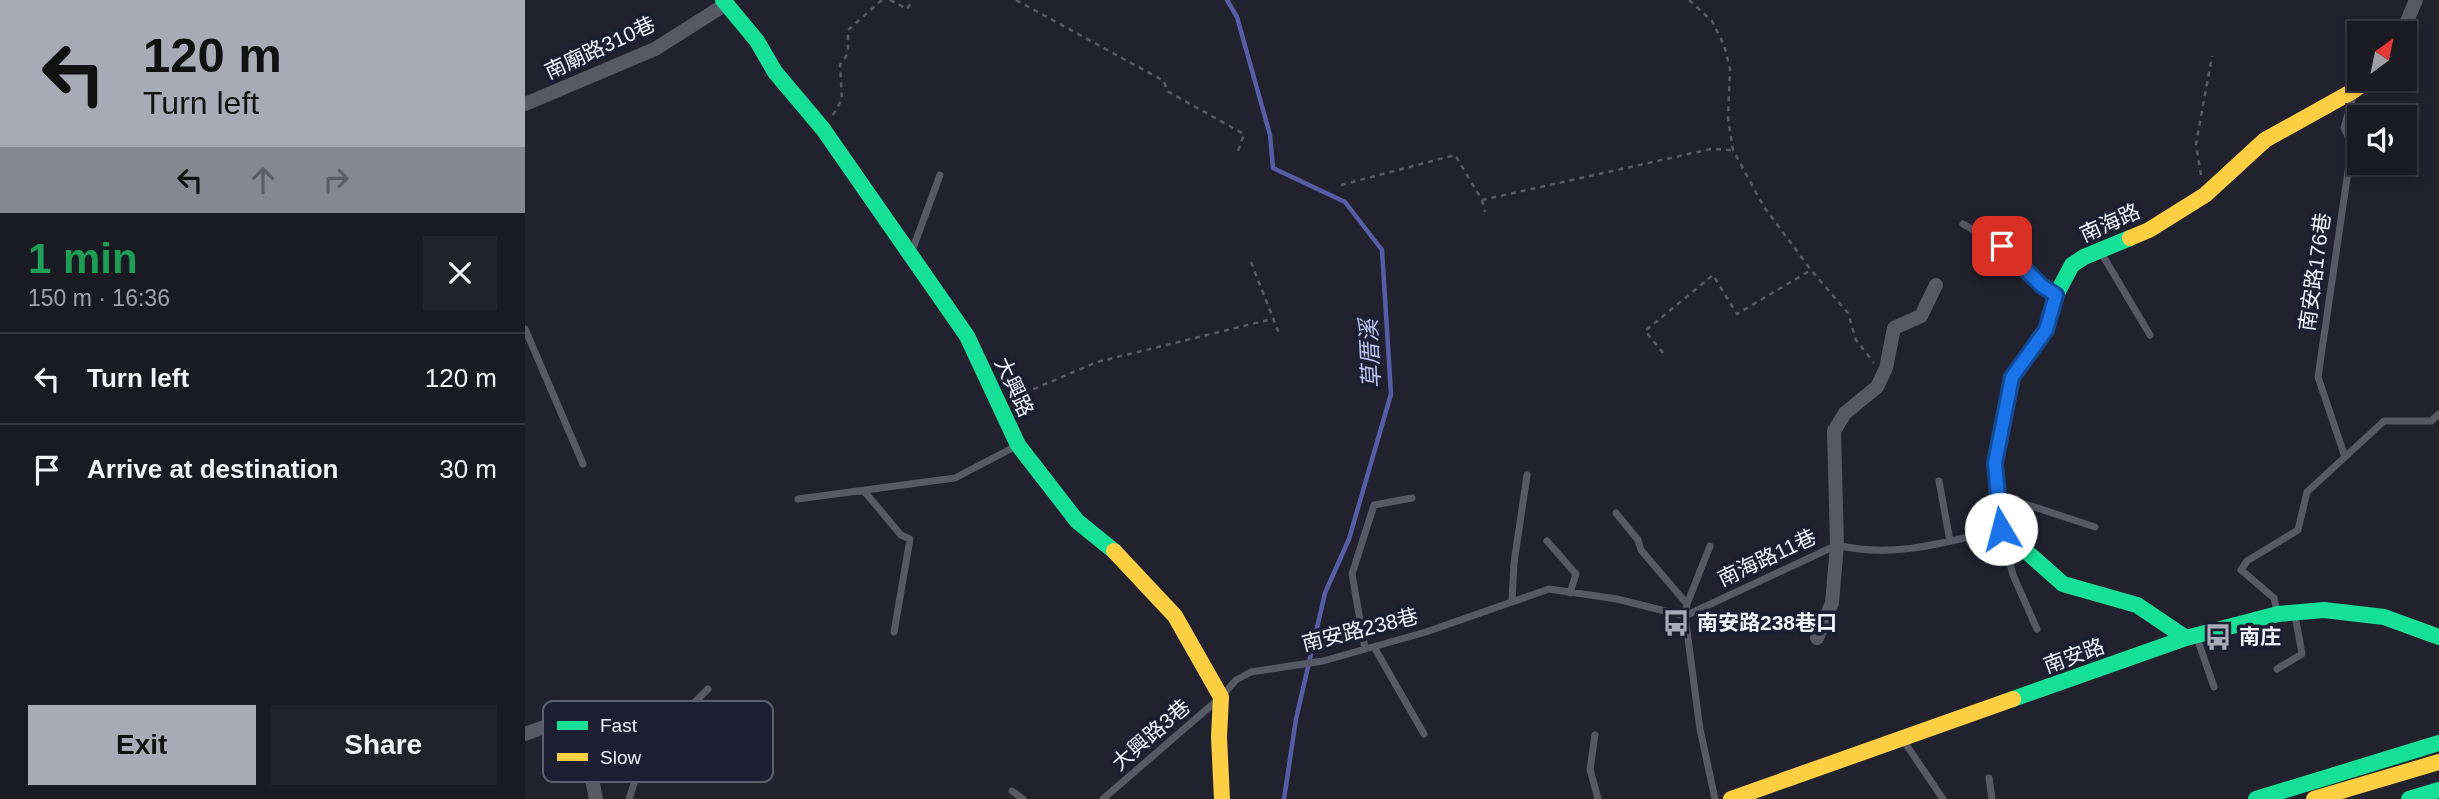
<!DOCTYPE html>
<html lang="en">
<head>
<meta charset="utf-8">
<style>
  :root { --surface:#191a22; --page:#22232a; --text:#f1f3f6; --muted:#9fa1a5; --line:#373840; --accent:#a8aab5 }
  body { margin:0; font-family:Arial,"Noto Sans TC",sans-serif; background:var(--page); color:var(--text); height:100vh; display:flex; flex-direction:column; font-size:26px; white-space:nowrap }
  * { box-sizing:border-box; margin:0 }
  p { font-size:23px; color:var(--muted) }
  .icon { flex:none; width:38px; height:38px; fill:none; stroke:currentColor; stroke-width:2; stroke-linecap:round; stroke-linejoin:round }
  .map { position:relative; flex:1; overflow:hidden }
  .details { display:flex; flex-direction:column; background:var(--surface); width:525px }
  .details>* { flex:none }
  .top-card { background:#a8aab5; color:#111; overflow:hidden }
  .needle { width:46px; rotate:33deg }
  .controls { position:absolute; left:1822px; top:21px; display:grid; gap:14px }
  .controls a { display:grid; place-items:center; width:70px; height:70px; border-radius:0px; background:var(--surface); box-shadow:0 4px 10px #0003,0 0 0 2px var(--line); font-size:35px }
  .pin { position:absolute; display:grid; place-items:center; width:60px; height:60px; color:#fff; margin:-30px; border-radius:14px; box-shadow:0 4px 10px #0006 }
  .me { position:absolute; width:77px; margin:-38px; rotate:352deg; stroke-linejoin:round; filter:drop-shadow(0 0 5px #0008) }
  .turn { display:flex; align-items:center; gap:24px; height:147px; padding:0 28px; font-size:32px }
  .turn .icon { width:91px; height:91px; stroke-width:2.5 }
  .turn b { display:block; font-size:49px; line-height:60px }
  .lanes { display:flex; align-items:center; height:66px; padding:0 28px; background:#0003; justify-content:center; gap:35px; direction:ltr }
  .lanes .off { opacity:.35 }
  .round { display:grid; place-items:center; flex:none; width:74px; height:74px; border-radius:0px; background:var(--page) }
  .head { display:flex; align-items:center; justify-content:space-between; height:119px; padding:0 28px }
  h1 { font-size:42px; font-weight:700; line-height:52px; color:#1e9e55 }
  .primary-button { display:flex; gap:14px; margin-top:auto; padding:14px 28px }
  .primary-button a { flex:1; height:80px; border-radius:0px; background:var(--accent); color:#111; font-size:28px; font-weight:700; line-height:80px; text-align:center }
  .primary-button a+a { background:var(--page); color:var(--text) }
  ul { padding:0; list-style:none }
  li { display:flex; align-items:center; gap:21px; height:91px; padding:0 28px; border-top:2px solid var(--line) }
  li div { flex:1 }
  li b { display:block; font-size:26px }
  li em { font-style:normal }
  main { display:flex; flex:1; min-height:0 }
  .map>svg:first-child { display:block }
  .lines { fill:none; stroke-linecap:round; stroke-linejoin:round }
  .stream { stroke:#565da6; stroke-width:4.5 }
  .path { stroke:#585a64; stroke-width:2.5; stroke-dasharray:5 5; stroke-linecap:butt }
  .lane { stroke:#575964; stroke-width:7 }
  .street { stroke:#575964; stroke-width:14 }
  .fast { stroke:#16e098; stroke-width:16 }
  .slow { stroke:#ffcf43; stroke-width:16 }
  .route-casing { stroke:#114b97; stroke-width:18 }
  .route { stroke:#1a73e8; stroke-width:12 }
  .labels { text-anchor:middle; stroke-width:7; stroke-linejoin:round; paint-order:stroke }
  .street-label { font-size:21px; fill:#f1f4fe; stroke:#1c1f32 }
  .poi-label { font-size:21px; font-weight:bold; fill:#f1f4fe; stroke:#1c1f32; text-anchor:start }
  .water-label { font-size:23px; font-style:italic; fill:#bdc5f0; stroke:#1c1f32 }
  .key { fill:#1c1f32; stroke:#5c5f6f; stroke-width:2 }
  .key-label { font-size:19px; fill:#f1f4fe }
</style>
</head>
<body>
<main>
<section class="details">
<div class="top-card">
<div class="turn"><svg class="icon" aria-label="left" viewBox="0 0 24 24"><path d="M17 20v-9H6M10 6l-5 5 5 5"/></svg><div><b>120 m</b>Turn left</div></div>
<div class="lanes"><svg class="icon" aria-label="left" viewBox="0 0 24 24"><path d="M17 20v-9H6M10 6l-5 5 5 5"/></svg><svg class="icon off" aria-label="ahead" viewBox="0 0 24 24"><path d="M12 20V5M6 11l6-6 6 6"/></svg><svg class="icon off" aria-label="right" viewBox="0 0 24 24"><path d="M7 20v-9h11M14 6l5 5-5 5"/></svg></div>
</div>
<div class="head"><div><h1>1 min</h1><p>150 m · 16:36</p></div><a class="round"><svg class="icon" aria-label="close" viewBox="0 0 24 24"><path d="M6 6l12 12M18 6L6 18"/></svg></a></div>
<ul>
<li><svg class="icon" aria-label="left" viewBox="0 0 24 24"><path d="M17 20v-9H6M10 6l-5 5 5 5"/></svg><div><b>Turn left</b></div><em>120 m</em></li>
<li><svg class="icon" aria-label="arrive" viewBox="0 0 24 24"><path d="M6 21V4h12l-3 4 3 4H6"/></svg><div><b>Arrive at destination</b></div><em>30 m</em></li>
</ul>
<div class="primary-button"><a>Exit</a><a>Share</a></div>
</section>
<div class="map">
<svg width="1914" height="799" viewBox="0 0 1914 799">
  <rect width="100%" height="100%" fill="#21222d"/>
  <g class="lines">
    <path class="stream" d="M702 0 712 17 745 135 748 168 820 202 857 250 866 394 824 539 800 593 771 719 759 799"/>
    <path class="path" d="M365 0 382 9 388 0
      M491 0 639 81 642 91 719 134 713 151
      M1164 0 1187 21 1199 45 1205 69 1203 118 1208 150 1239 207 1286 270 1323 313 1331 340 1349 363
      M308 115 317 99 315 65 323 53V30L357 0
      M1676 175 1671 144 1687 56
      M816 185 930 155 957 200 1186 149 1208 150
      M957 200 960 212
      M726 262 755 336
      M1138 353 1120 331 1188 275 1212 314 1286 270
      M490 397 572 362 747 319"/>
    <path class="lane" d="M1438 224 1477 246 1517 286 1531 294
      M387 251 415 175
      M1575 251 1625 335
      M0 329 58 464
      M1820 457 1859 421H1906L1914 414
      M1414 481 1425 541
      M339 491 376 535 385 539 369 632
      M1476 496 1570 527
      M273 499 430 478 493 445
      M1091 513 1113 540 1116 550 1162 604 1160 616 1175 729 1190 799
      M1022 541 1051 574 1045 593
      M987 600 989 563 1002 475
      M1162 604 1185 546
      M1752 611 1749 598 1716 570 1722 561 1773 530 1782 492 1820 457 1793 377 1827 144 1819 128 1828 96
      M1160 616 1312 545C1368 559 1422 542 1476 529L1488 575 1512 629
      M1672 638 1689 687
      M849 647 899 734
      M840 649 827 574 849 505 887 498
      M1752 669 1777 654 1770 615
      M1070 735 1065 769 1073 799
      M1378 740 1418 799
      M1464 778 1467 799
      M487 791 498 799
      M104 799 113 771 127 745 183 689
      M578 799 696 697 711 680 726 672 798 661 901 632 1024 589 1092 599 1160 616"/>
    <path class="street" d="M1877 33 1891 0
      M0 104 130 49 201 4
      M1292 638 1307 603 1312 545 1309 431 1320 413 1352 387 1361 368 1369 328 1396 316 1411 285
      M0 734 36 721H49L57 728 71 799"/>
    <path class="fast" d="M198 0 232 41 250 72 298 129 442 336 493 445 552 521 589 551
      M1605 238 1559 257 1547 265 1531 295 1521 329 1487 377 1470 463 1476 529 1538 584 1612 605 1661 638
      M1488 699 1661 638 1753 614 1799 610 1859 617 1914 637
      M1731 799 1914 743
      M1884 799 1914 790"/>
    <path class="slow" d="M1605 238 1624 230 1680 195 1740 140 1828 91 1844 79
      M589 551 650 616 696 697 694 737 697 799
      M1206 799 1488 699
      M1789 799 1914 762"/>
  </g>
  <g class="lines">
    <defs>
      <path id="route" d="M1476 529 1470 463 1487 377 1521 330 1531 295 1517 286 1477 246"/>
    </defs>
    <use href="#route" class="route-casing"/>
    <use href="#route" class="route"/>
  </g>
  <defs>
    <symbol id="bus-bare" viewBox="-9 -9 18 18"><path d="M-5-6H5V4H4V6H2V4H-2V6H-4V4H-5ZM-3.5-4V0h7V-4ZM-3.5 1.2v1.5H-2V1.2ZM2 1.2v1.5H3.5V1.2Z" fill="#a8aab5" stroke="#1c1f32" stroke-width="2.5" paint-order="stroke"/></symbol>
  </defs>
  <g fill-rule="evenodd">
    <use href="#bus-bare" x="1132" y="604" width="38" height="38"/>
    <use href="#bus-bare" x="1674" y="618" width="38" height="38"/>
  </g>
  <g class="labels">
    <g class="street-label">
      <text transform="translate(75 48) rotate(-25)" y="7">南廟路310巷</text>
      <text transform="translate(1585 223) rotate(-24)" y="7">南海路</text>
      <text transform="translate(1790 272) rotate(-82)" y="7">南安路176巷</text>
      <text transform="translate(489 387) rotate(65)" y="7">大興路</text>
      <text transform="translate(1242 558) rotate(-25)" y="7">南海路11巷</text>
      <text transform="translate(835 630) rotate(-14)" y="7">南安路238巷</text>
      <text transform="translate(1549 656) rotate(-20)" y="7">南安路</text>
      <text transform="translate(626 735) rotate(-41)" y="7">大興路3巷</text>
    </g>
    <g class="poi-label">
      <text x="1172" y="630">南安路238巷口</text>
      <text x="1714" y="644">南庄</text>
    </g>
    <g class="water-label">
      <text transform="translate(845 354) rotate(-93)" y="8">草厝溪</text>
    </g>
  </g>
  <rect x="18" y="701" width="230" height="81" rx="10" class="key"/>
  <rect x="32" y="721" width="31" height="9" fill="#16e098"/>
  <rect x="32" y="753" width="31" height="8" fill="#ffcf43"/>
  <g class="key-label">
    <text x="75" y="732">Fast</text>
    <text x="75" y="764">Slow</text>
  </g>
</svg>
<div class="controls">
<a><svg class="needle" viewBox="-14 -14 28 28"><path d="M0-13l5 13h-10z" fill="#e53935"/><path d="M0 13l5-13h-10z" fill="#9fa1a5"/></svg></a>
<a><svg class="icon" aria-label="sound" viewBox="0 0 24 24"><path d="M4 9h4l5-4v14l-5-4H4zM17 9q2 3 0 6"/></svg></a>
</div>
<div class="pin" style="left:1477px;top:246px;background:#d93025"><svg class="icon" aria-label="arrive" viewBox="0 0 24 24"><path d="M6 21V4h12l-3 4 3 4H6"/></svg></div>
<svg class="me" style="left:1476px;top:529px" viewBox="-20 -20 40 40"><circle r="19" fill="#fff"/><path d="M0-13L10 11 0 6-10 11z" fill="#1a73e8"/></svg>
</div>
</main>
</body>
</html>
